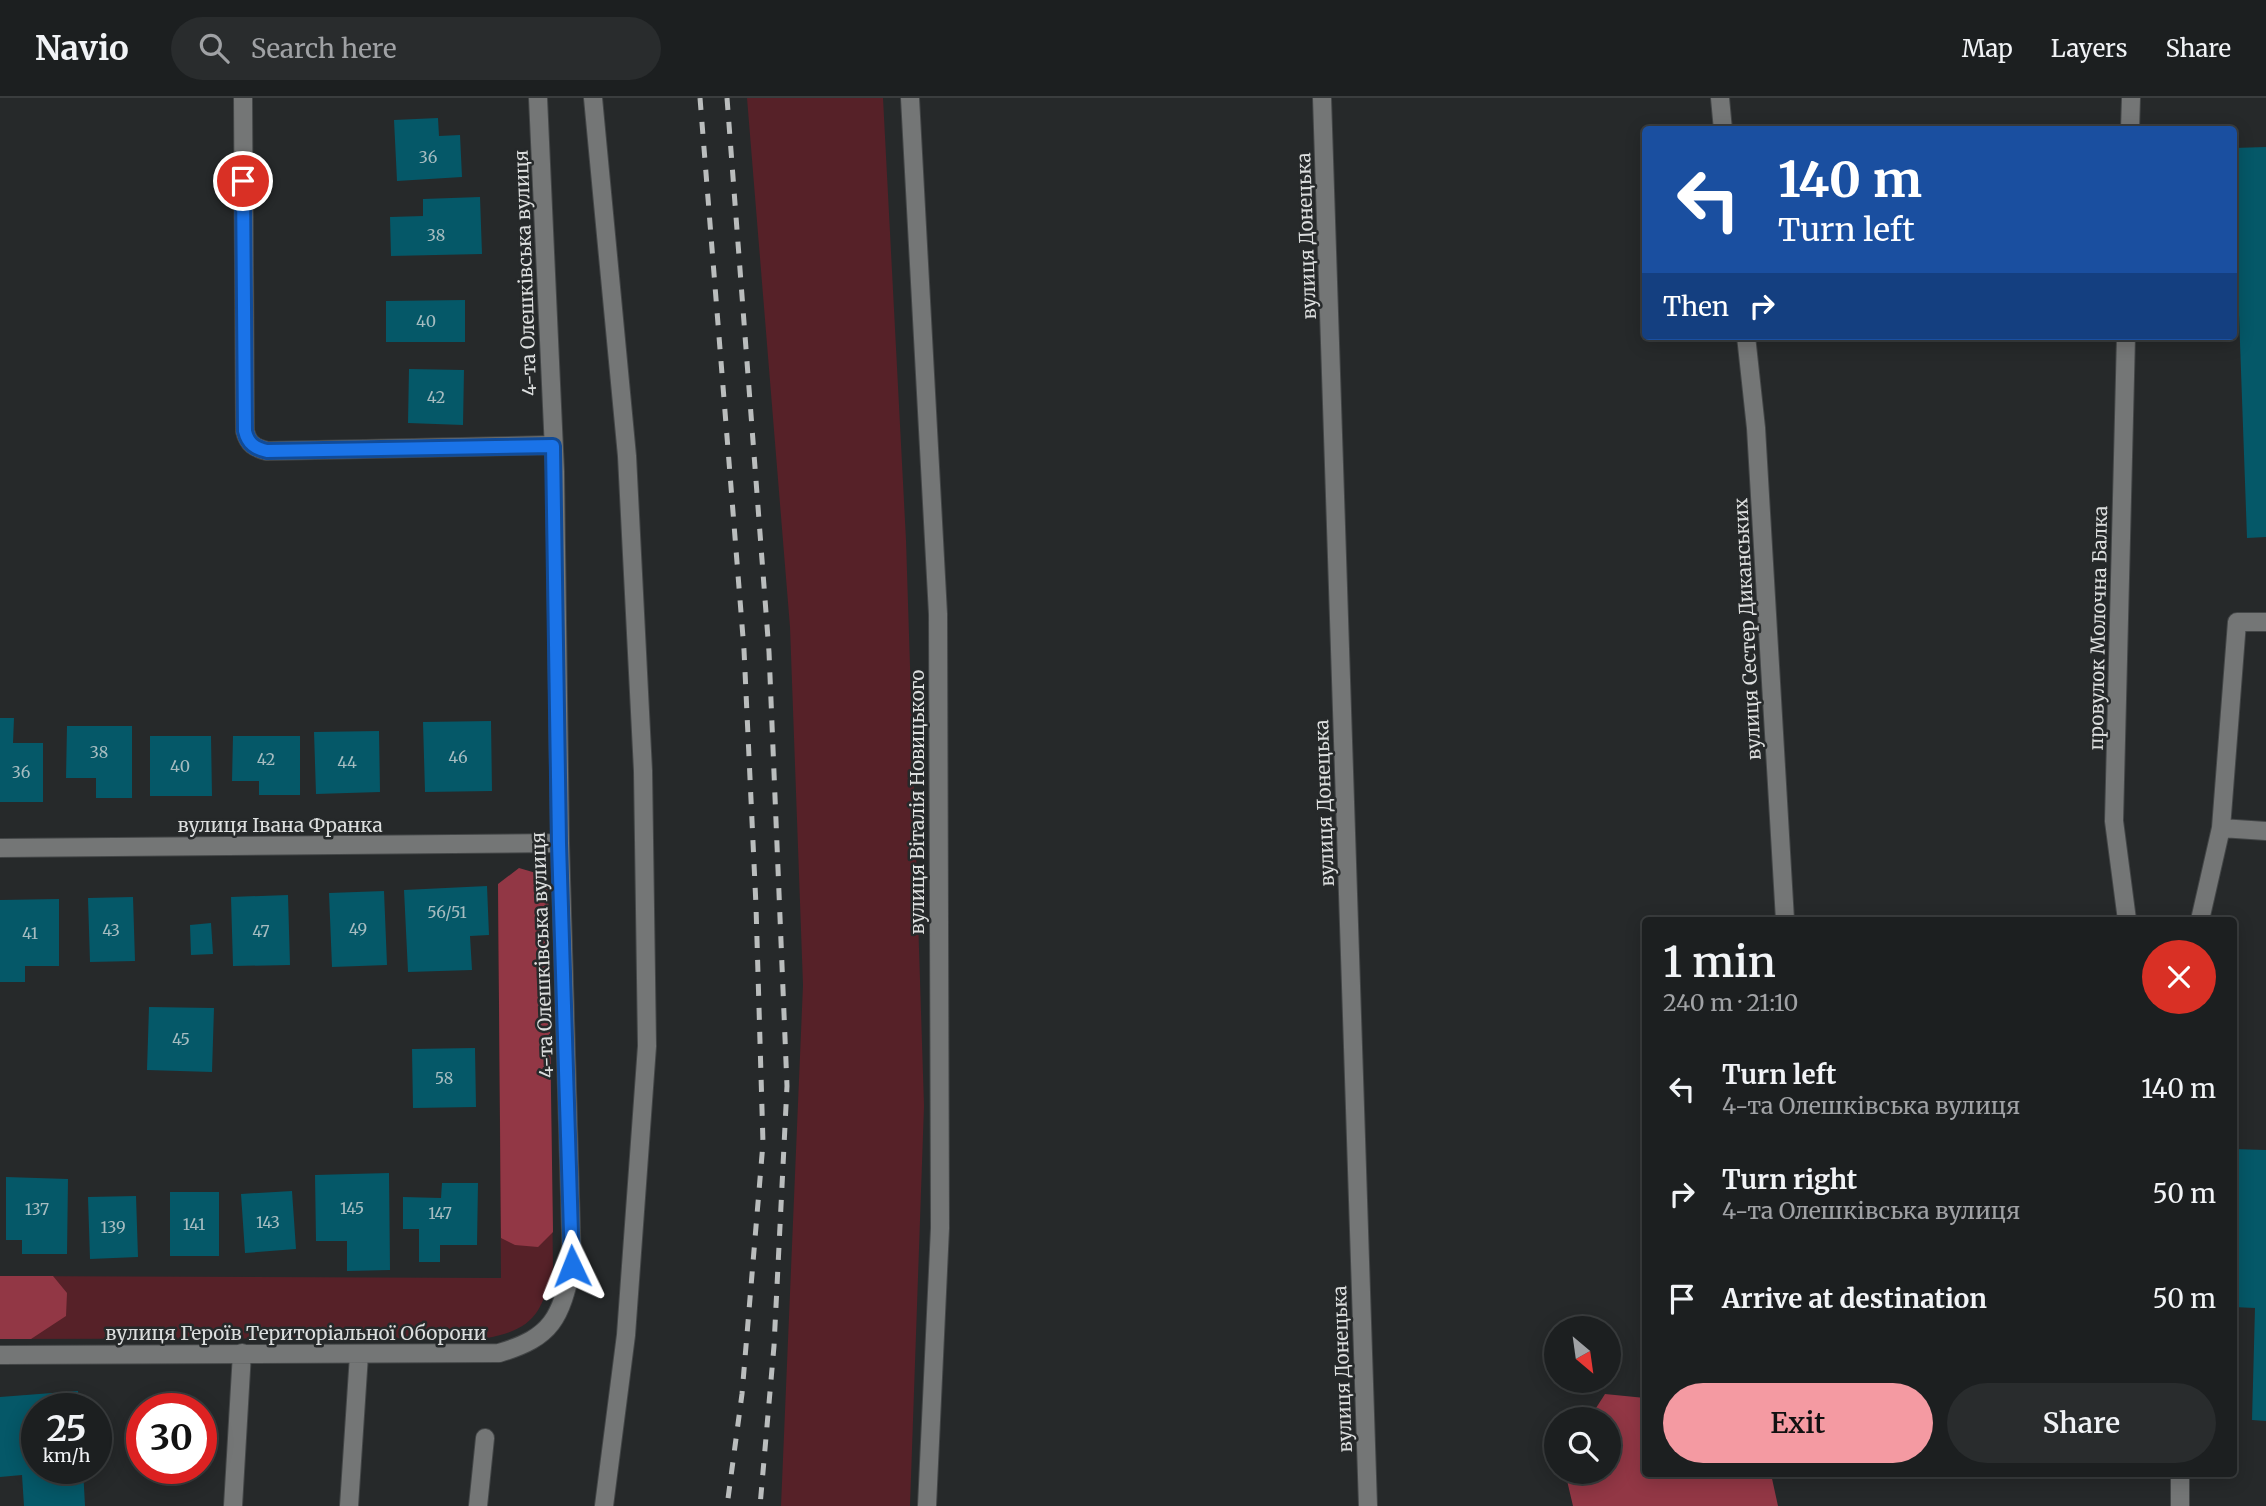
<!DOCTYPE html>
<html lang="en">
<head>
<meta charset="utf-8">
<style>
  :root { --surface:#1c1f20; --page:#292c2d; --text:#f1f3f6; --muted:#a0a2a5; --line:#3a3d3e; --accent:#f49aa2 }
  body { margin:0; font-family:Merriweather,serif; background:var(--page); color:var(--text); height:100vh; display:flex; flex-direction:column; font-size:26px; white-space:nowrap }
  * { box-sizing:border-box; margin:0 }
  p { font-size:23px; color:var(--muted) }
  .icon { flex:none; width:38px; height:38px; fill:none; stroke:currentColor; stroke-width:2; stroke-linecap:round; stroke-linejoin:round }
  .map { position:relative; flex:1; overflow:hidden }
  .panel { position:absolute; left:1642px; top:819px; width:595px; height:560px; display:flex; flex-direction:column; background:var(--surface); border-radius:7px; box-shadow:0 4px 18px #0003,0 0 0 2px var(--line) }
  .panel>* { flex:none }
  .hud { position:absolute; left:1642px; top:28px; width:595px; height:214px; border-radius:7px; box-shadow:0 4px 18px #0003,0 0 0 2px var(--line); background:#1a4fa0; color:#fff; overflow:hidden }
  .needle { width:46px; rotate:151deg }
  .fabs { position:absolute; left:1544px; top:1218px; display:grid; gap:14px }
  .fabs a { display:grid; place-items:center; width:77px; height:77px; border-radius:50%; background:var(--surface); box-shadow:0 4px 18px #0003,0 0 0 2px var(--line); font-size:35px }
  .speed { position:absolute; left:21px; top:1295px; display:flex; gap:14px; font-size:35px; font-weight:700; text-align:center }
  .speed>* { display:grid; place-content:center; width:91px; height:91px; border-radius:50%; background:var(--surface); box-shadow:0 4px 18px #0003,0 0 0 2px var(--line); line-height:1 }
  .speed small { font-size:18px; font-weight:400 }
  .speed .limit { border:10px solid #d22; background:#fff; color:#111 }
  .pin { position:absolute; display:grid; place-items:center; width:60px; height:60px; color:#fff; margin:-30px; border:4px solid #fff; border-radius:50%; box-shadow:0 2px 7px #0007 }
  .me { position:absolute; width:77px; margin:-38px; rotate:358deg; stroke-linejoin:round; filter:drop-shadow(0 0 5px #0008) }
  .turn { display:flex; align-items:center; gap:24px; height:147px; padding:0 21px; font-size:32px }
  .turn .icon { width:91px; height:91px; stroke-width:2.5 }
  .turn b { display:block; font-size:49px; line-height:60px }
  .then { display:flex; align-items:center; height:66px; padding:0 21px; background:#0003; gap:14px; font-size:26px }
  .round { display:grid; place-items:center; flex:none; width:74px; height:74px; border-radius:37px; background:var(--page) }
  .headline { display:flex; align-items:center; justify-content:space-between; height:119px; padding:0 21px }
  h1 { font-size:42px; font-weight:600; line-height:52px }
  .cta { display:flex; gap:14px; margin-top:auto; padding:14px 21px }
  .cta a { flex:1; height:80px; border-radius:42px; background:var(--accent); color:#111; font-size:28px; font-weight:600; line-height:80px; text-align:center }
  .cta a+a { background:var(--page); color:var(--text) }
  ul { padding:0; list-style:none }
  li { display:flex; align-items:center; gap:21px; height:105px; padding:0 21px }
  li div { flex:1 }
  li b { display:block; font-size:26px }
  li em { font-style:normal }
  header { display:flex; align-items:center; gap:42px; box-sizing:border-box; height:98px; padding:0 35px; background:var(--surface); border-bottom:2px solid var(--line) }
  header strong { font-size:33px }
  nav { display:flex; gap:38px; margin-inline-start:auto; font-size:24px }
  .search { width:490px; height:63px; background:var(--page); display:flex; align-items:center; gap:18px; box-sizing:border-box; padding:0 24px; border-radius:38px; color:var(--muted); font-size:26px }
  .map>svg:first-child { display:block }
  .green { fill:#562128 }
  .forest { fill:#923745 }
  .building { fill:#055868 }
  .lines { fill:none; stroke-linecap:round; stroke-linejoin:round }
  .minor-casing { stroke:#434647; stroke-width:20 }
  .minor { stroke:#747676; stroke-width:18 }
  .rail { stroke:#babdbd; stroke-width:5; stroke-dasharray:12 12; stroke-linecap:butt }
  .route-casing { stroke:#114b97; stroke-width:18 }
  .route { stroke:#1a73e8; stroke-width:12 }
  .labels { text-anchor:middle; stroke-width:5; stroke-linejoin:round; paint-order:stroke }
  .number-label { font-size:16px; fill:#a6bcc0 }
  .street-label { font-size:19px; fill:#dcdede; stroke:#26292a }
</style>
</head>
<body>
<header>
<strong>Navio</strong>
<div class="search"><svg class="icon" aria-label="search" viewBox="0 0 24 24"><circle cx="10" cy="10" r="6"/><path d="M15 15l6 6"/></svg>Search here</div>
<nav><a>Map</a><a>Layers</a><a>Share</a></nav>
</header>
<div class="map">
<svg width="2266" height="1408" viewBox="0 0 2266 1408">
  <rect width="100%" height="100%" fill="#26292a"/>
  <path class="green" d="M747 0H883L906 442 924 1008 910 1408H781L803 887 790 529Z
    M548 785 553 1169C542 1214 535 1231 487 1240L0 1241V1178L501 1180 498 786Z"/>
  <path class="forest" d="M519 770 536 775 548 785 553 1134 538 1149 515 1147 501 1140 498 786Z
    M0 1178H53L67 1195 66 1218 31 1241H0Z
    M1605 1296 1645 1300V1376H1771L1778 1408H1573L1565 1374H1608V1321H1589Z"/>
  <path class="building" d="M438 20 439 38 460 37 462 79 397 83 394 22Z
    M2266 49V439L2247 440 2233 50Z
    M480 99 482 156 391 158 390 119 423 118V101Z
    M465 202V244H386V203Z
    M409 271 464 272 463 327 408 325Z
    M0 620H14L13 645H43V704H0Z
    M491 623 492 693 425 694 423 624Z
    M67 628H132V700H96V680H66Z
    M379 633 380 694 316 696 314 634Z
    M150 638H211L212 698H150Z
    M233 638H300V697H259V683H232Z
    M487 788 489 837 470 838 472 872 408 874 404 792Z
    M384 793 387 867 332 869 329 795Z
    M288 797 290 867 233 868 231 799Z
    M133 799 135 863 90 864 88 800Z
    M59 801V868H25V884H0V802Z
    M211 825 213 856 191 857 190 827Z
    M149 909 214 910 212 974 147 972Z
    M475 950 476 1009 413 1010 412 951Z
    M2233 1051 2266 1052V1323L2252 1322 2255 1210 2233 1209Z
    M389 1075 390 1172 347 1173V1143H316L315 1077Z
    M6 1079 68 1081 67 1156H22V1142H6Z
    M442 1085H478L477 1147H440V1164H419V1131H403V1099L441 1100Z
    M292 1093 296 1151 245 1155 241 1096Z
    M170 1094H219V1158H170Z
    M136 1098 138 1159 90 1161 88 1099Z
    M78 1293 79 1311H37V1370H83L85 1408H24L22 1377 0 1379V1299Z"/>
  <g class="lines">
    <defs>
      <path id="minor" d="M243 0 245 333C248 346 255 350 267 353L553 347
        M593 0 627 358 643 673 647 948 626 1237 604 1408
        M910 0 938 516 940 1130 927 1408
        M1322 0 1368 1408
        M1720 0 1723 32
        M2130 32 2131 0
        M1746 238 1756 330 1785 822
        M2126 238 2114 723 2127 822
        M2221 730 2266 733
        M0 750 560 745
        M2200 822 2221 730 2237 524H2266
        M0 1257 499 1255C553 1239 560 1220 572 1168L560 745 555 374 538 0
        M233 1408 242 1255
        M349 1408 359 1257
        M478 1408 485 1340
        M2180 1408V1376"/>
    </defs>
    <use href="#minor" class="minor-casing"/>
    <use href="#minor" class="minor"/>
    <path class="rail" d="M700 0 744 552 756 808 763 1045 742 1296 727 1408
      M727 0 769 554 787 988 774 1248 760 1408"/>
  </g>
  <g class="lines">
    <defs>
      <path id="route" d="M243 83 245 333C248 346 255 350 267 353L553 348 559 745 572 1168"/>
    </defs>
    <use href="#route" class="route-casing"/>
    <use href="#route" class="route"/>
  </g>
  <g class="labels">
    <g class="number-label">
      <text x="428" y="65">36</text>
      <text x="436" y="143">38</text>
      <text x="426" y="229">40</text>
      <text x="436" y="305">42</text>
      <text x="99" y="660">38</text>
      <text x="458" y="665">46</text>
      <text x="266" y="667">42</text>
      <text x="347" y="670">44</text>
      <text x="180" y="674">40</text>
      <text x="21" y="680">36</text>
      <text x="447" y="820">56/51</text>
      <text x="358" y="837">49</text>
      <text x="111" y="838">43</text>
      <text x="261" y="839">47</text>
      <text x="30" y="841">41</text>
      <text x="181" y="947">45</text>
      <text x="444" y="986">58</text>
      <text x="352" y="1116">145</text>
      <text x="37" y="1117">137</text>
      <text x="440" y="1121">147</text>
      <text x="268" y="1130">143</text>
      <text x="194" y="1132">141</text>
      <text x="113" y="1135">139</text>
    </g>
    <g class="street-label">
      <text transform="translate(1306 138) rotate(-92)" y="7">вулиця Донецька</text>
      <text transform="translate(525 175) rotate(-92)" y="7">4-та Олешківська вулиця</text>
      <text transform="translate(2098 530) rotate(-89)" y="7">провулок Молочна Балка</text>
      <text transform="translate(1747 531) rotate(-93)" y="7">вулиця Сестер Диканських</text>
      <text transform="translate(917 704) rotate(-90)" y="7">вулиця Віталія Новицького</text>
      <text transform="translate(1324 705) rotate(-92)" y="7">вулиця Донецька</text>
      <text x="280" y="734">вулиця Івана Франка</text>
      <text transform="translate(542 857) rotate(-92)" y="7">4-та Олешківська вулиця</text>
      <text x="296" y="1242">вулиця Героїв Територіальної Оборони</text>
      <text transform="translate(1342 1271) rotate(-92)" y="7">вулиця Донецька</text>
    </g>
  </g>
</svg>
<div class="fabs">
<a><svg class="needle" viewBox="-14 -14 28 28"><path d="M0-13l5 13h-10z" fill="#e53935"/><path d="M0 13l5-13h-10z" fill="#a0a2a5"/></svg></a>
<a><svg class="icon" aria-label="search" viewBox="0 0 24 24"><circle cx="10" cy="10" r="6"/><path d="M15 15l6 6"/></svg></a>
</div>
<div class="speed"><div>25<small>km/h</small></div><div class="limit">30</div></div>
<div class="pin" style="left:243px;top:83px;background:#d93025"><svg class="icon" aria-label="arrive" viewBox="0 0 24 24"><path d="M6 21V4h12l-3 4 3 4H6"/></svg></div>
<svg class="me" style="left:572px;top:1168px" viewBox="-20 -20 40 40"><path d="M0-17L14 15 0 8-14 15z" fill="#1a73e8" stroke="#fff" stroke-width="4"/></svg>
<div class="hud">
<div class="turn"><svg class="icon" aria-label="left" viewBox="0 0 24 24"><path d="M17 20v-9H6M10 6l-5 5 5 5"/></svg><div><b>140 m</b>Turn left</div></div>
<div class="then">Then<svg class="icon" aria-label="right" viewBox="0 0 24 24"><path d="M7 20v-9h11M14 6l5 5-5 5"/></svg></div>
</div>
<section class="panel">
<div class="headline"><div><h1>1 min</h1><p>240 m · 21:10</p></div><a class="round" style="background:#d93025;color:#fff"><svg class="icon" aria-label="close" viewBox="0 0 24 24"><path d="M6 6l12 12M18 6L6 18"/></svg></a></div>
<ul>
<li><svg class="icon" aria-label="left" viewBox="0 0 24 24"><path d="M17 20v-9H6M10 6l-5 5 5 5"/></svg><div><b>Turn left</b><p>4-та Олешківська вулиця</p></div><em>140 m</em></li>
<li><svg class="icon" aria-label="right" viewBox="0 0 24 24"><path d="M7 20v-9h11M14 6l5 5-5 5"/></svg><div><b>Turn right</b><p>4-та Олешківська вулиця</p></div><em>50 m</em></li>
<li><svg class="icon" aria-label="arrive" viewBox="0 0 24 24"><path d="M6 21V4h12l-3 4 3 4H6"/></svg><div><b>Arrive at destination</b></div><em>50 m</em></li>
</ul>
<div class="cta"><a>Exit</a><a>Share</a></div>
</section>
</div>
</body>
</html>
